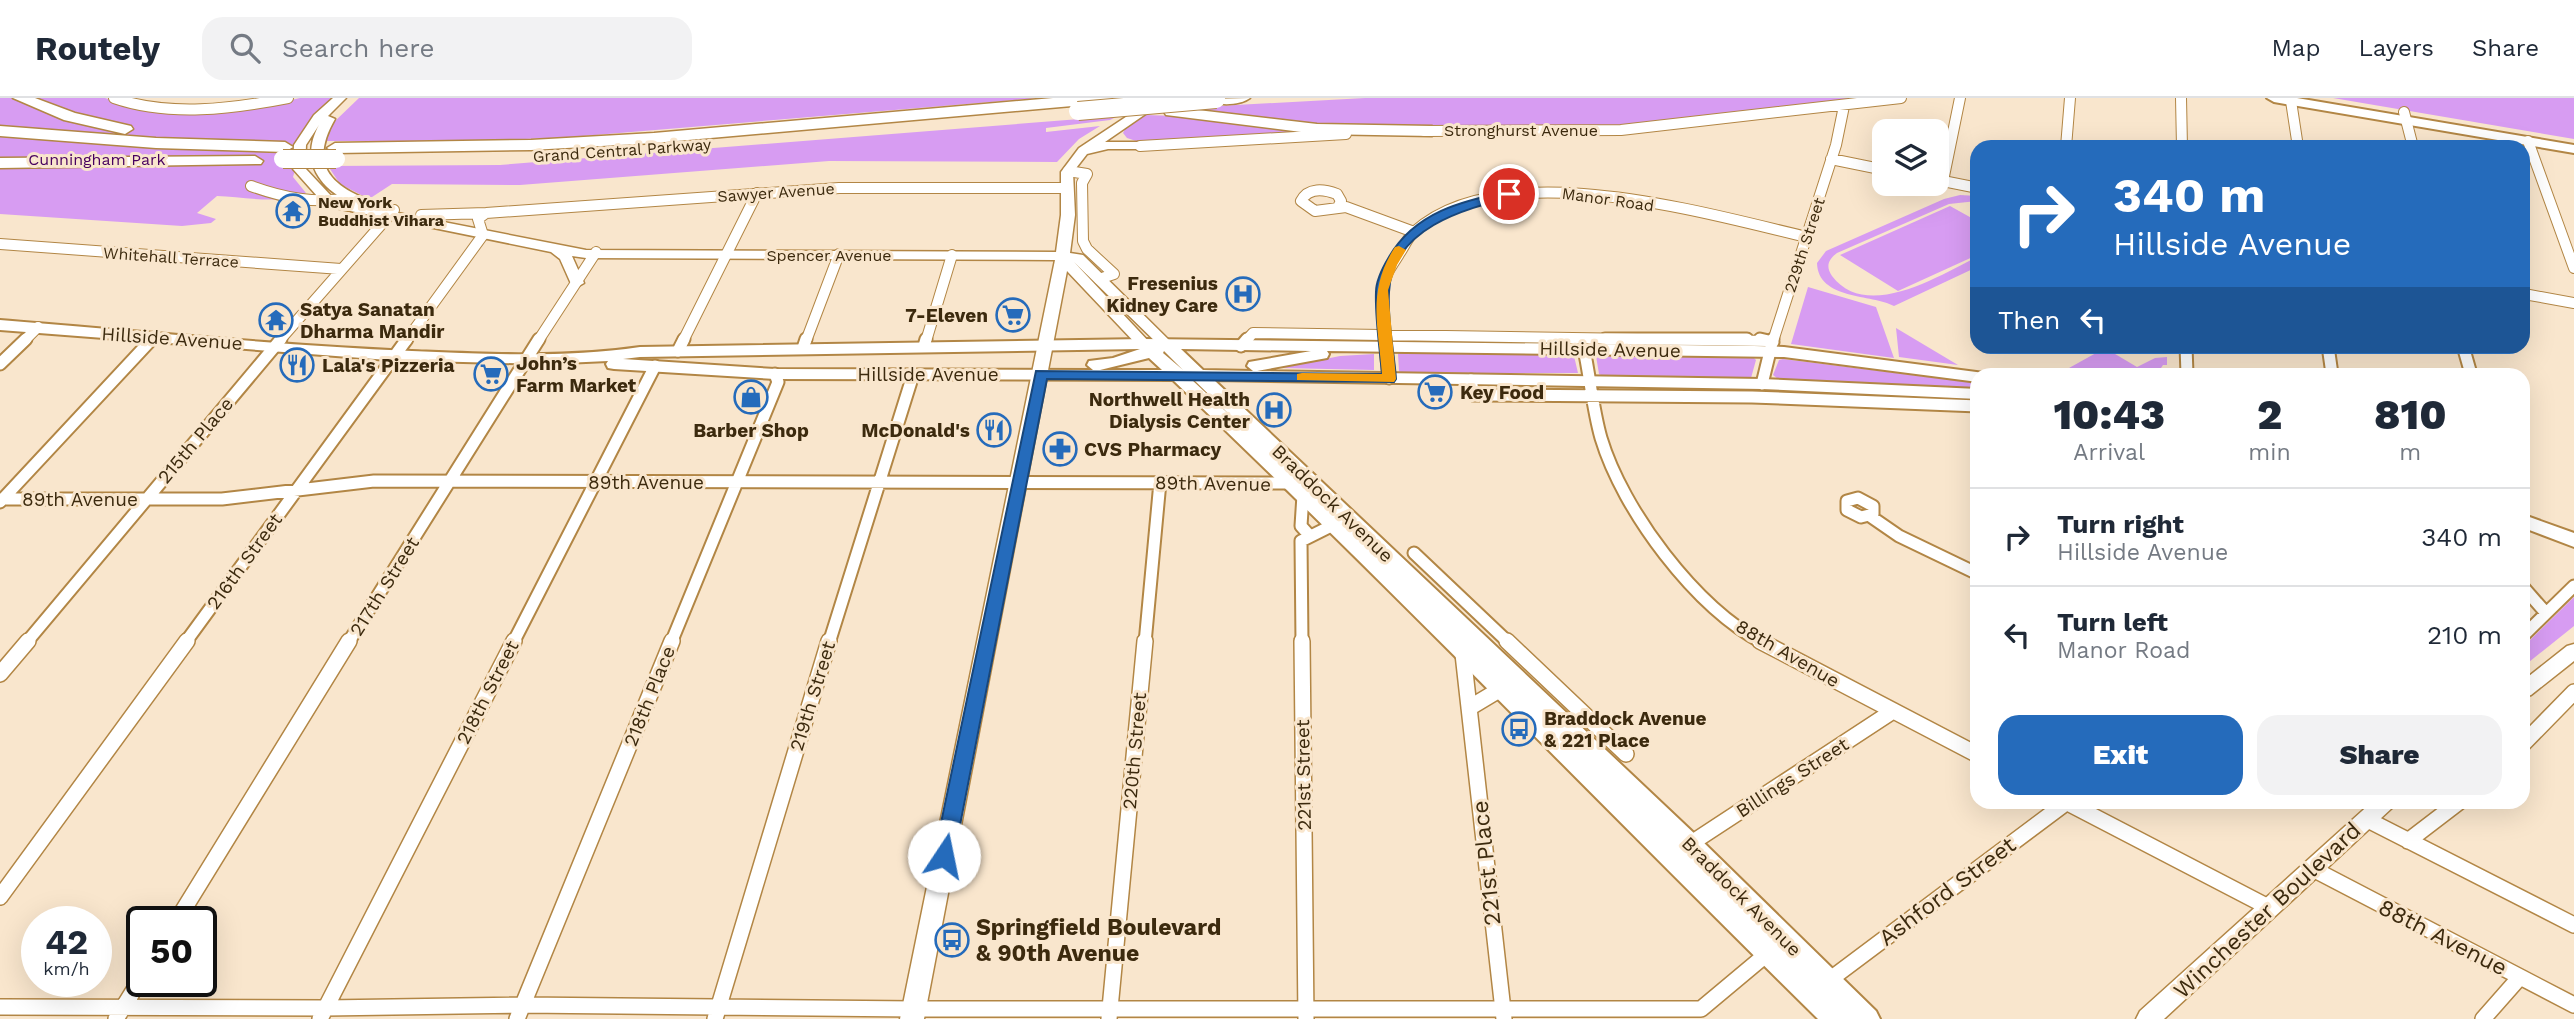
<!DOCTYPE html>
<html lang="en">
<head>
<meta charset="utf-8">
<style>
  :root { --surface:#fff; --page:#f2f2f3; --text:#1f2937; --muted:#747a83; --line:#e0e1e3; --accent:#256bbb }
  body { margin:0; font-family:"Work Sans",sans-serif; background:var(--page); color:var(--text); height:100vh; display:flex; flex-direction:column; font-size:26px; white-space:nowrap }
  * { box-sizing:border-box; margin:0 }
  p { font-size:23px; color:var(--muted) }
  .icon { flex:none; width:38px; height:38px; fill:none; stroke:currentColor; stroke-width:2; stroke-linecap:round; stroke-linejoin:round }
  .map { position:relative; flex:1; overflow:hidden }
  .sheet { position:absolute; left:1970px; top:270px; width:560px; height:441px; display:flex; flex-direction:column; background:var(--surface); border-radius:21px; box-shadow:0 7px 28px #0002 }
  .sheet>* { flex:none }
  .guide { position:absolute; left:1970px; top:42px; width:560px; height:214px; border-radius:21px; box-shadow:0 7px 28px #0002; background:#256bbb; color:#fff; overflow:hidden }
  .tools { position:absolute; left:1872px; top:21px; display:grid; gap:14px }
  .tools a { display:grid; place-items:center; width:77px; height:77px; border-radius:14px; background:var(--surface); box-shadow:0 7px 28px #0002; font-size:35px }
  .speed { position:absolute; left:21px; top:808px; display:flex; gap:14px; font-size:35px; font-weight:700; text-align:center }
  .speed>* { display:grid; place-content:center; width:91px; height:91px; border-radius:50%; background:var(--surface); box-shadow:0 7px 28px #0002; line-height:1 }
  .speed small { font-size:18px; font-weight:400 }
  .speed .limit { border:4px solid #111; border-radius:10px; background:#fff; color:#111 }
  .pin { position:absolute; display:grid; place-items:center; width:60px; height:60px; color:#fff; margin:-30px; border:4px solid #fff; border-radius:50%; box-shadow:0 2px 7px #0007 }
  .me { position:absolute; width:77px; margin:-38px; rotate:11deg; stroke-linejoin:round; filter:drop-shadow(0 0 5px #0008) }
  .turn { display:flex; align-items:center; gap:24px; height:147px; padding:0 28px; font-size:32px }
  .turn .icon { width:91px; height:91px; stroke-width:2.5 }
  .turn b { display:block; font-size:49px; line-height:60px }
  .then { display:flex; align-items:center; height:66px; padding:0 28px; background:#0003; gap:14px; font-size:26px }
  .eta { display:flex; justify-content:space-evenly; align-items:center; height:119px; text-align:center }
  .eta b { font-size:42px; font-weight:800; line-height:49px }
  .button { display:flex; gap:14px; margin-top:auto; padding:14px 28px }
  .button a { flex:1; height:80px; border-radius:21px; background:var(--accent); color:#fff; font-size:28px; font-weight:800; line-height:80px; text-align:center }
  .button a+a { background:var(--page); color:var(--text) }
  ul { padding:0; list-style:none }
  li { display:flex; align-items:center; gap:21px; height:98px; padding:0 28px; border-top:2px solid var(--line) }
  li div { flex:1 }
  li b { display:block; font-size:26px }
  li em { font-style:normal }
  header { display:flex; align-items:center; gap:42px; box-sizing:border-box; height:98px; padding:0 35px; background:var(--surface); border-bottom:2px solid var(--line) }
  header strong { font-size:33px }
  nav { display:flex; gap:38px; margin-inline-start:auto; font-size:24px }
  .search { width:490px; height:63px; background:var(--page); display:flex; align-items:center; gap:18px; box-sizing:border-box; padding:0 24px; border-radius:21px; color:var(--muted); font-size:26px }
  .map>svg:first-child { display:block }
  .green { fill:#d79cf2 }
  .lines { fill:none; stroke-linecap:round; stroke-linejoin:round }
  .street-far2-casing { stroke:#b28645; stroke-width:12 }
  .street-far1-casing { stroke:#b28645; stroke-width:15 }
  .street-casing { stroke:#b28645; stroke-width:18 }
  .secondary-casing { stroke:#b28645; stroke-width:3 }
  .primary-casing { stroke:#b28645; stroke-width:4 }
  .highway-casing { stroke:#b28645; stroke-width:3 }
  .street-far2 { stroke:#fff; stroke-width:10 }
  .street-far1 { stroke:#fff; stroke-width:11 }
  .street { stroke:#fff; stroke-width:15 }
  .secondary { fill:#fff; fill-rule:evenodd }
  .primary { fill:#fff; fill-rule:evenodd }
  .highway { fill:#fff; fill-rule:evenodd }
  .highway-bridge-casing { stroke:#b28645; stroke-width:20; stroke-linecap:butt }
  .highway-bridge { stroke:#fff; stroke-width:18 }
  .route { fill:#256bbb; stroke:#18467a; stroke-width:2 }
  .slow { fill:#f59e0b }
  .labels { text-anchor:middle; stroke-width:6; stroke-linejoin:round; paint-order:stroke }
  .far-street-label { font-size:16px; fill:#3c2a0e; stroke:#f9e6cd }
  .far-park-label { font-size:16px; fill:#48015f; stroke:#f9e6cd }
  .far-poi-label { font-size:16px; font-weight:bold; fill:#3c2a0e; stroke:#f9e6cd; text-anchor:start }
  .poi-label { font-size:19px; font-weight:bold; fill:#3c2a0e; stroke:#f9e6cd; text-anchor:start }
  .street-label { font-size:19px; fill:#3c2a0e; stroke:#f9e6cd }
  .near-street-label { font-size:23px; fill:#3c2a0e; stroke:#f9e6cd }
  .near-poi-label { font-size:23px; font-weight:bold; fill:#3c2a0e; stroke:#f9e6cd; text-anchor:start }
</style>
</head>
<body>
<header>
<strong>Routely</strong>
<div class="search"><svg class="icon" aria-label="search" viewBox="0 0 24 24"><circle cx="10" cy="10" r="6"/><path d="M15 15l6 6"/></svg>Search here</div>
<nav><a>Map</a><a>Layers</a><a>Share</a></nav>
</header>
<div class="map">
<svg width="2574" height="921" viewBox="0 0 2574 921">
  <rect width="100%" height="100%" fill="#f9e6cd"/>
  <path class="green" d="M0 0H105L130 8 279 5 300 0H336L310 22 293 79 306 95C282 107 244 99 217 98L197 115 216 121 211 125 182 128 0 116Z
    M359 0H1039L571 39 477 43H326L333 25Z
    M1365 0H1888L1650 26 1593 29 1325 30 1181 10Z
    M2333 0H2574V41Z
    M1146 17 1207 19 1300 33 1145 46 1127 40 1123 35 1126 29Z
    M1118 18 1110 22 1046 30V34L1100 28 1079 41 1057 64 829 63 520 87 392 86 369 101 340 86 328 68 500 67Z
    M1960 97 1977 98V103L1949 106 1837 155C1829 161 1825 168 1832 178 1867 224 1940 177 1977 159V169L1894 208C1872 196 1818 202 1817 165L1826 153 1944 101Z
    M1950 108 1977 123V157L1898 193 1840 157Z
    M1808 189 1876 209 1894 260 1791 246Z
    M1896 230 1958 267 1899 259Z
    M2105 250 2137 269 2155 260 2167 259V267H2163L2157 276H2081L2069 270Z
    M1401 254 1571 256 1574 258 1578 275H1402L1399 273 1398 256Z
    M1374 256V272L1281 270 1340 258Z
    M1596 258 1753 259 1756 262 1751 280 1603 278 1599 276Z
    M1783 261 1977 285V291L1778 281 1773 277 1779 262Z
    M2574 499V528L2524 568V548Z"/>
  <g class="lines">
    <defs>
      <path id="street-far2" d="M114 0C169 19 232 11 288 0
        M2181 0 2182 49
        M2291 3 2298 49
        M2404 14 2413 49
        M1424 33 1621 32 1901 0
        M2528 43 2574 170
        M1140 48 1346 36
        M2066 49 2070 0
        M1831 61 1885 72
        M1068 73 1087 76 1082 85 1083 143 1087 151 1114 176 1099 181
        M1938 82 1978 90
        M1943 83 1960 0
        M251 88C284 100 315 106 350 100
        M1339 107 1341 103 1337 96C1324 91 1308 89 1301 103L1315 113 1346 109 1414 134
        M421 117 486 115 839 90H1067
        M0 146 341 171
        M2524 196 2574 205
        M24 243 38 229
        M150 243 154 239
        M279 243 394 112
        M406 243 483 137 478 121 486 115
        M538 243 596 154
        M683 243 757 95
        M806 243 839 156
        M926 243 952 157
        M1246 243 1253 235 1768 243
        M1385 243C1383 224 1380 203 1384 184 1386 174 1394 165 1399 156 1404 149 1408 139 1414 134 1501 55 1704 115 1807 139
        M1773 243 1836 47 1844 8"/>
      <path id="street-far1" d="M1385 241 1389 280
        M1605 241H1747
        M1760 241 1773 244
        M924 248 926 241
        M1241 248 1247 241
        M2186 248 2187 276
        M2328 248 2332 276
        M2463 248 2471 276
        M803 250 806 241
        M1584 251C1590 280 1593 312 1601 340 1623 413 1695 509 1763 545
        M678 253 684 241
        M0 266 26 241
        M1471 282 1474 297 1752 299 1978 308
        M1762 286 1773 241
        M1303 397 1301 428 1310 438
        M1858 400 1873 408V416L1861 419 1847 412V403Z
        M0 401H222L374 383 1296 385
        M0 404 152 241
        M1870 418 1899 438 1978 476
        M1414 455 1509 545
        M2524 490 2546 515
        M2524 537 2574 488
        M26 545 281 241
        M185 545 407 241
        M348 545 539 241
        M513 545 655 268
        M671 545 778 284 775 276
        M829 545 913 277
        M1145 545 1160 384
        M1302 545 1301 443 1333 427"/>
      <path id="street" d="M1302 543 1306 921
        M1507 543 1626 656
        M1760 543 1978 657
        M1463 556 1504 921
        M0 576 28 543
        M1469 610 1499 592
        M2524 645 2574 594
        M2066 704 2270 810
        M2366 721 2574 827
        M2408 743 2459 704
        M1690 746 1893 613
        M2313 771 2574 907
        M0 799 187 543
        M176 824 349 543
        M1828 883 2067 704
        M0 909 326 910 523 907 914 911H1701L1768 855
        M116 921 142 879
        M320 921 514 543
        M517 921 672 543
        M715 921 829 543
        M1109 921 1145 543
        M2483 921 2520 879"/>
      <path id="secondary" d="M333 0H346L328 18 335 21C312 61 324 84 366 101L368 104 362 108 586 152 1056 154 1061 117V74L1079 50 1153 1 1163 4 1105 44H1140L1146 48 1144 51H1108L1087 56 1073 74 1075 117 1070 155 1083 157 1175 248 1173 251H1163L1074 164 1151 246 1149 249H1139L1067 173 924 921H900L1055 162 586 160 572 158 584 185 577 189 572 188 560 161 551 154 326 108 293 71 294 47 314 17ZM319 27C299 63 320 92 354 106L335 102 305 70 306 47Z
        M2574 546V563L2531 597 2524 599V582L2567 548Z
        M2372 704H2395L2392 710 2164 921H2136L2140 913Z"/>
      <path id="primary" d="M2267 0H2297L2574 47V55L2274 4Z
        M0 222C137 233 275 247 412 253 488 256 564 260 640 249L1144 241 1754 248 1784 249 1984 275 1978 276V284L1784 259 1327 253 1329 256 1327 260 1257 273 1762 281 1978 291V301L1762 291 1214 282 1698 739 1876 913 1880 921H1818C1603 709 1392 491 1173 282L775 281 614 271 608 270 606 266 608 263 542 266 388 262 0 232ZM1140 251 1113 260 1089 263 1087 267 1093 272 775 271 623 261 640 259ZM1181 251 1311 253 1249 264 1247 268 1253 273 1203 272ZM1164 253 1183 272 1163 255ZM1149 260 1162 272H1100ZM1192 282H1194L1235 322Z
        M2524 417 2574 435V449L2524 430Z"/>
      <path id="highway" d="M13 0H35L75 15 131 28 133 31 125 36 64 22Z
        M1053 0H1114L1106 5 654 45 531 52 335 55 327 50 335 45 531 42 654 35Z
        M1250 0C1241 7 1217 9 1208 1Z
        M1172 9 1317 26 1432 28 1440 33 1432 38 1317 36 1166 17 1164 14 1166 11Z
        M0 28 156 40 285 44 293 49 285 54 156 50 0 38Z
        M255 58 263 63 261 66 0 70V60Z"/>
    </defs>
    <use href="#street-far2" class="street-far2-casing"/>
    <use href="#street-far1" class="street-far1-casing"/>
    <use href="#street" class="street-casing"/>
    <use href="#secondary" class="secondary-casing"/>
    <use href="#primary" class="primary-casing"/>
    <use href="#highway" class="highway-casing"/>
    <use href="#street-far2" class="street-far2"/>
    <use href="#street-far1" class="street-far1"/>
    <use href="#street" class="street"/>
    <use href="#secondary" class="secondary"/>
    <use href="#primary" class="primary"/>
    <use href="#highway" class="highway"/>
    <defs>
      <path id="highway-bridge" d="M1078 13 1216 1
        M283 61H336"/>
    </defs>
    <use href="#highway-bridge" class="highway-bridge-casing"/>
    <use href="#highway-bridge" class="highway-bridge"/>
  </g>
  <path class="route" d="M1509 93 1513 94V99C1464 111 1392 130 1389 194 1387 222 1394 253 1396 281L1394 284 1047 281 954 758 951 764 944 766 937 764 934 758 1036 273 1382 276C1380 250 1375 221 1376 194 1376 183 1383 169 1389 159 1415 114 1462 103 1509 93Z"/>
  <path class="slow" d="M1399 148 1406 152 1397 167 1388 192 1396 281 1394 284 1297 282V276L1302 275 1382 276C1378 227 1367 192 1395 149Z"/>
  <defs>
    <symbol id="temple-ring" viewBox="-11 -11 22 22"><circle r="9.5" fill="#f9e6cd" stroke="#256bbb" stroke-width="1.5"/><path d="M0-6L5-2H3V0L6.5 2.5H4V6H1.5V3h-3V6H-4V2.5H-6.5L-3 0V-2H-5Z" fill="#256bbb"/></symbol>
    <symbol id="hospital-ring" viewBox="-11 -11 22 22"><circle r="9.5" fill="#f9e6cd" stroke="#256bbb" stroke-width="1.5"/><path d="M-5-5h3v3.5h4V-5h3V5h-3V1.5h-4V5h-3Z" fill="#256bbb"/></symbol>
    <symbol id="supermarket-ring" viewBox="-11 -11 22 22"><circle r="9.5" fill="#f9e6cd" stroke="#256bbb" stroke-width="1.5"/><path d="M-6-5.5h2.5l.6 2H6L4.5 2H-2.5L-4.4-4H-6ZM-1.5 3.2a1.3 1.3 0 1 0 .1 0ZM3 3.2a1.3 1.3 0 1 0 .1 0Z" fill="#256bbb"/></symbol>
    <symbol id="restaurant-ring" viewBox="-11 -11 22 22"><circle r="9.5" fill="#f9e6cd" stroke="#256bbb" stroke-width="1.5"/><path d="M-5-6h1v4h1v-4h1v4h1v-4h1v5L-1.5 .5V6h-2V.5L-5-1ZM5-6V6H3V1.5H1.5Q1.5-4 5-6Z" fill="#256bbb"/></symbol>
    <symbol id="shop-ring" viewBox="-11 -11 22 22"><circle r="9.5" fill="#f9e6cd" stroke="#256bbb" stroke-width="1.5"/><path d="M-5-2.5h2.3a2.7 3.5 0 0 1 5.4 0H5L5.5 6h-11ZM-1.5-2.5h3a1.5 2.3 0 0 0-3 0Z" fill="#256bbb"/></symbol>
    <symbol id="pharmacy-ring" viewBox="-11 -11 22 22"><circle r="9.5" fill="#f9e6cd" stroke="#256bbb" stroke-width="1.5"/><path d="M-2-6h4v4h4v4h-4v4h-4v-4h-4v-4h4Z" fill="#256bbb"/></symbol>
    <symbol id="bus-ring" viewBox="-11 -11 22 22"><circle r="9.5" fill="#f9e6cd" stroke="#256bbb" stroke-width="1.5"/><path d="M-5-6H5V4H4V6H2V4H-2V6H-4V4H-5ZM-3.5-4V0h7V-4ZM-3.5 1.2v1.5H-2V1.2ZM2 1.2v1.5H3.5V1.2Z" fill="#256bbb"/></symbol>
  </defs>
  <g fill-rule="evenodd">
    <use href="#temple-ring" x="274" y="94" width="38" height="38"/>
    <use href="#hospital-ring" x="1224" y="177" width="38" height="38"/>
    <use href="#supermarket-ring" x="994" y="198" width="38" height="38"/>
    <use href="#temple-ring" x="257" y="203" width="38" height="38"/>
    <use href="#restaurant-ring" x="278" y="248" width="38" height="38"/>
    <use href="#supermarket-ring" x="472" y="257" width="38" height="38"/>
    <use href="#supermarket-ring" x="1416" y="275" width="38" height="38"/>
    <use href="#shop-ring" x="732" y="280" width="38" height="38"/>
    <use href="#hospital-ring" x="1255" y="293" width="38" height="38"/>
    <use href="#restaurant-ring" x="975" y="313" width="38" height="38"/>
    <use href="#pharmacy-ring" x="1041" y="332" width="38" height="38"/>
    <use href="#bus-ring" x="1500" y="612" width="38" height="38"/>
    <use href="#bus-ring" x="933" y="823" width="38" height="38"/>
  </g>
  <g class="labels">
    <g class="far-street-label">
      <text x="1521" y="38">Stronghurst Avenue</text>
      <text transform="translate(622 52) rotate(-4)" y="6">Grand Central Parkway</text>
      <text transform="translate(776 94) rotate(-4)" y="6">Sawyer Avenue</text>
      <text transform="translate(1608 101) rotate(8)" y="6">Manor Road</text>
      <text transform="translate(1804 147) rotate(-72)" y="6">229th Street</text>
      <text x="829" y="163">Spencer Avenue</text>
      <text transform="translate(171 159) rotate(4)" y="6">Whitehall Terrace</text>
    </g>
    <g class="far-park-label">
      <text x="97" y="67">Cunningham Park</text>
    </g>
    <g class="far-poi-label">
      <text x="318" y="110">New York<tspan x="318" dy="18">Buddhist Vihara</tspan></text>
    </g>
    <g class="poi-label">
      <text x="1218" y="192" text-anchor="end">Fresenius<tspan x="1218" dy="22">Kidney Care</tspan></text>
      <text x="300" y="218">Satya Sanatan<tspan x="300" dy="22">Dharma Mandir</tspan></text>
      <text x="988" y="224" text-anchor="end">7-Eleven</text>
      <text x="516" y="272">John’s<tspan x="516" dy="22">Farm Market</tspan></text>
      <text x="322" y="274">Lala's Pizzeria</text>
      <text x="1460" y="301">Key Food</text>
      <text x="1250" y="308" text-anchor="end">Northwell Health<tspan x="1250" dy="22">Dialysis Center</tspan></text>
      <text x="751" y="339" text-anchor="middle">Barber Shop</text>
      <text x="970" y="339" text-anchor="end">McDonald's</text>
      <text x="1084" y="358">CVS Pharmacy</text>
      <text x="1544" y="627">Braddock Avenue<tspan x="1544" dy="22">&amp; 221 Place</tspan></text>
    </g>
    <g class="street-label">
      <text transform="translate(172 240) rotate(4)" y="7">Hillside Avenue</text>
      <text transform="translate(1610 251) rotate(1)" y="7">Hillside Avenue</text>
      <text x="928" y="283">Hillside Avenue</text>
      <text transform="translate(195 342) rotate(-50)" y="7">215th Place</text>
      <text x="646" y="391">89th Avenue</text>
      <text transform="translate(1213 385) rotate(1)" y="7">89th Avenue</text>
      <text x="80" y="408">89th Avenue</text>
      <text transform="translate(1333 405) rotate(44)" y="7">Braddock Avenue</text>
      <text transform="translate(244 463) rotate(-54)" y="7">216th Street</text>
      <text transform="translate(384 488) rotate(-58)" y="7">217th Street</text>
      <text transform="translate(1788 555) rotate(30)" y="7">88th Avenue</text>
      <text transform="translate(487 594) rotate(-63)" y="7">218th Street</text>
      <text transform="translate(649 598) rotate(-68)" y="7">218th Place</text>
      <text transform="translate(812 598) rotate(-73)" y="7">219th Street</text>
      <text transform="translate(1134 653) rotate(-85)" y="7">220th Street</text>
      <text transform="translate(1303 677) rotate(-91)" y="7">221st Street</text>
      <text transform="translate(1792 679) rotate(-33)" y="7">Billings Street</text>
      <text transform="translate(1742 798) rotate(45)" y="7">Braddock Avenue</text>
    </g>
    <g class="near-street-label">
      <text transform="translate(1486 765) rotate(-96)" y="8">221st Place</text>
      <text transform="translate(1947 793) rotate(-37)" y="8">Ashford Street</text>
      <text transform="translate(2267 812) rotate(-43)" y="8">Winchester Boulevard</text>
      <text transform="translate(2443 839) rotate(27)" y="8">88th Avenue</text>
    </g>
    <g class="near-poi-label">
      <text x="976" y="837">Springfield Boulevard<tspan x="976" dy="26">&amp; 90th Avenue</tspan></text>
    </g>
  </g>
</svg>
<div class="tools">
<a><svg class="icon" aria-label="layers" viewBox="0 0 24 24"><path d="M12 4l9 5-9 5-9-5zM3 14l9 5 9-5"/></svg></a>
</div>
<div class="speed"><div>42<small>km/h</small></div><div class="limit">50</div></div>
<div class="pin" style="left:1509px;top:96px;background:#d93025"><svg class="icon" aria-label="arrive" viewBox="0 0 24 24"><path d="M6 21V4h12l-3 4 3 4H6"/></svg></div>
<svg class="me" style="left:944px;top:758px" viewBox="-20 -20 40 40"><circle r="19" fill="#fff"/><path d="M0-13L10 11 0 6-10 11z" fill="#256bbb"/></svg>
<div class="guide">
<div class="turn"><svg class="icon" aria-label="right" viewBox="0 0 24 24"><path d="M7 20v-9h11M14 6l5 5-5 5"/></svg><div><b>340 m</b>Hillside Avenue</div></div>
<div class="then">Then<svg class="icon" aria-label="left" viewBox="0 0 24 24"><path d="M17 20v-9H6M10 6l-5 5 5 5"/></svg></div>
</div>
<section class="sheet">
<div class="eta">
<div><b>10:43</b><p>Arrival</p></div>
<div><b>2</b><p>min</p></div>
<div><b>810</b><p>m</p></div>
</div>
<ul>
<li><svg class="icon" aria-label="right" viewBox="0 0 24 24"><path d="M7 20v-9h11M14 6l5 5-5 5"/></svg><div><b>Turn right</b><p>Hillside Avenue</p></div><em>340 m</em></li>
<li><svg class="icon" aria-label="left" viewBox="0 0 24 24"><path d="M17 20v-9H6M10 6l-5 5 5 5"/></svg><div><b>Turn left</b><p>Manor Road</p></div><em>210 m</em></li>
</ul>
<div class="button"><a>Exit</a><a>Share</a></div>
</section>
</div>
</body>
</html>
